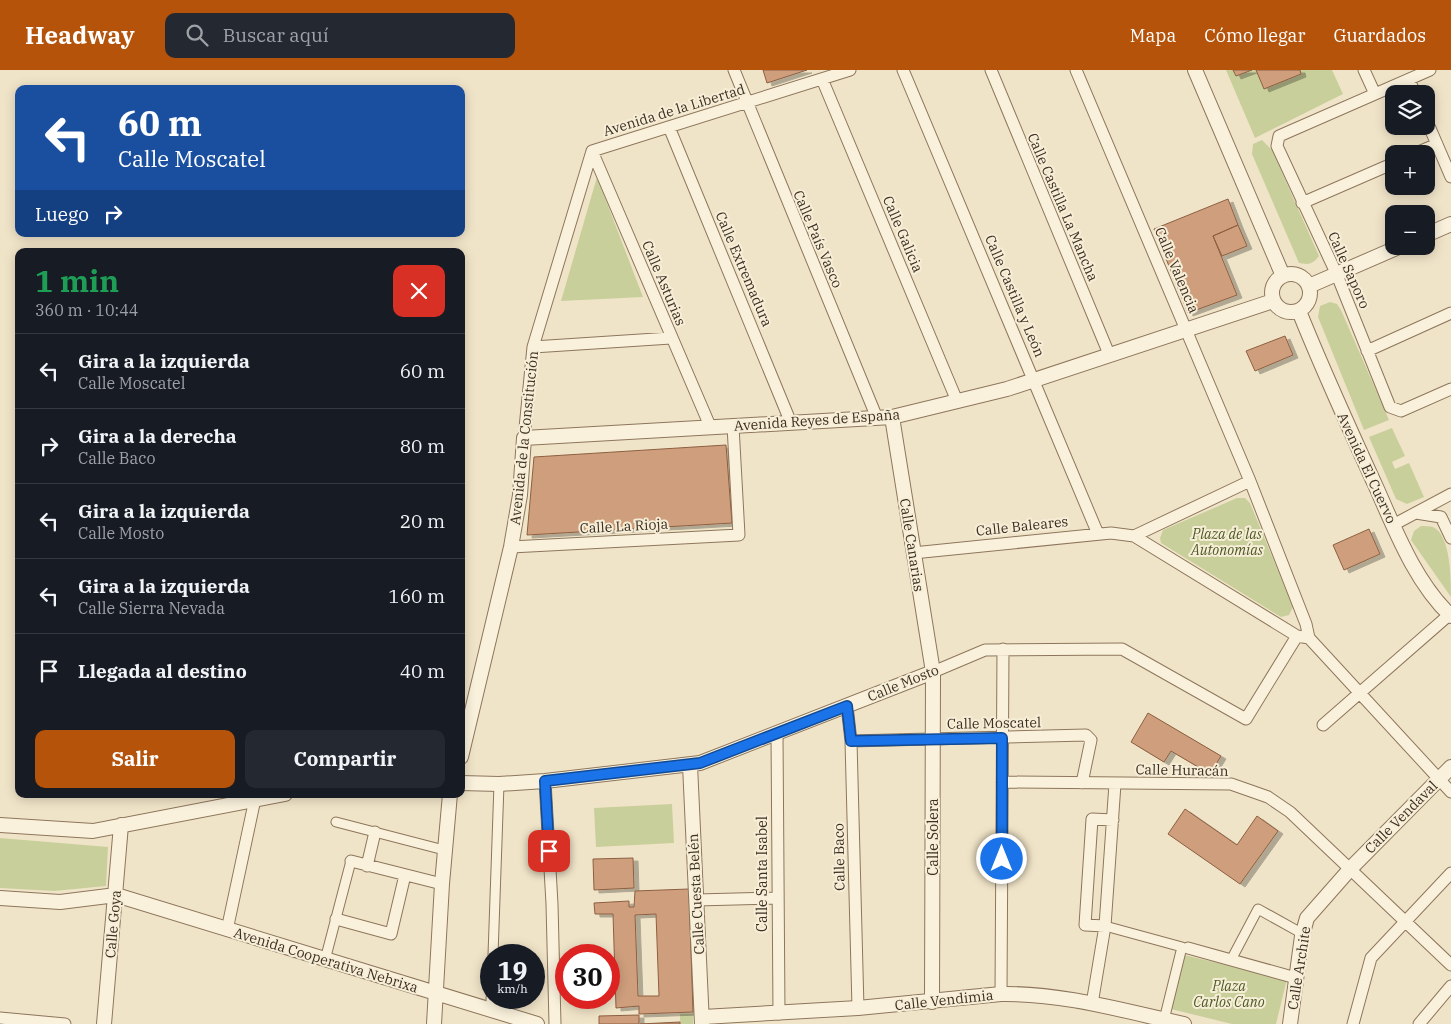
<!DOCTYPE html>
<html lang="es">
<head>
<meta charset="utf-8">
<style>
  :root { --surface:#171b24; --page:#242831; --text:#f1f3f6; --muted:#9ea1a6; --line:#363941; --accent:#b45309 }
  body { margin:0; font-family:"IBM Plex Serif",serif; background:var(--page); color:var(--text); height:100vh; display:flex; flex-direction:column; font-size:19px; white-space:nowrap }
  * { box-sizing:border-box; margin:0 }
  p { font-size:16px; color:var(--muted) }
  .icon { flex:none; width:28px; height:28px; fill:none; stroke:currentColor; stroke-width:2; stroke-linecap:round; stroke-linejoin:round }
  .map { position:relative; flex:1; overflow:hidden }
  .sheet { position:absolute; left:15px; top:178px; width:450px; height:550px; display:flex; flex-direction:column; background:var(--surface); border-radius:10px; box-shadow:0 2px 12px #0003 }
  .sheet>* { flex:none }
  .banner { position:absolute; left:15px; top:15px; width:450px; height:152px; border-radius:10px; box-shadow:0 2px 12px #0003; background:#1a4fa0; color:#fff; overflow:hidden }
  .tools { position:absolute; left:1385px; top:15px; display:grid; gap:10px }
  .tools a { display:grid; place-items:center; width:50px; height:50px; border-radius:10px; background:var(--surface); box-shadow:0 2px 12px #0003; font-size:25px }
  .speed { position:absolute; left:480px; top:874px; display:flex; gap:10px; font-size:25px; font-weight:700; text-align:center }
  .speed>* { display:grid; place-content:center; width:65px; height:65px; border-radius:50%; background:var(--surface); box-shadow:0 2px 12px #0003; line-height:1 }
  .speed small { font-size:12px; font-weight:400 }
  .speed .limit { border:8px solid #d22; background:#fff; color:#111 }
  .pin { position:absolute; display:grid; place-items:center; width:42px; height:42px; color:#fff; margin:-21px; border-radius:10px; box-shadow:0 2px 8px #0006 }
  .me { position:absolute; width:55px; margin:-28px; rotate:0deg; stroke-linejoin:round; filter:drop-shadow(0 0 4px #0008) }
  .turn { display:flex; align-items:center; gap:18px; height:105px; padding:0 20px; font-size:22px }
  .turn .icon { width:65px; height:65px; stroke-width:2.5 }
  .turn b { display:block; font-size:35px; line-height:42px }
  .then { display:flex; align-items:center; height:48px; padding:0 20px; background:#0003; gap:10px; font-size:19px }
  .round { display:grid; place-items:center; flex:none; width:52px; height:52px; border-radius:10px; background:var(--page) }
  .headline { display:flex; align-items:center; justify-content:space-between; height:85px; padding:0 20px }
  h1 { font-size:30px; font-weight:700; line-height:38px; color:#1e9e55 }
  .cta { display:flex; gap:10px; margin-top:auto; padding:10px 20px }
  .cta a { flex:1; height:58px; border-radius:10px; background:var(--accent); color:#fff; font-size:20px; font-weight:700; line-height:58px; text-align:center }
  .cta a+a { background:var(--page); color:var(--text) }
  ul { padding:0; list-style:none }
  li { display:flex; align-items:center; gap:15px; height:75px; padding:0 20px; border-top:1px solid var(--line) }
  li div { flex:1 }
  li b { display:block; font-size:19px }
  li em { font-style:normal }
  header { display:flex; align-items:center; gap:30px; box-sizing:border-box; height:70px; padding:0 25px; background:var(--accent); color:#fff }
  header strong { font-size:24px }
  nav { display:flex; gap:28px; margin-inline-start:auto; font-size:18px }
  .search { width:350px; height:45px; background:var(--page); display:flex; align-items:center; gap:12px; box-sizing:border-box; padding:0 18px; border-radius:10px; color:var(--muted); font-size:19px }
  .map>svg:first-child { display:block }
  .green { fill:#c9cf9b }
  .building { fill:#cf9f7d; stroke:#8d5f41; fill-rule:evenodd; filter:url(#shadow) }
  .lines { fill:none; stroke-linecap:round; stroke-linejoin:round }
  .pedestrian-casing { stroke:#8d765c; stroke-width:11 }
  .minor-casing { stroke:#8d765c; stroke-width:13 }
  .tertiary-casing { stroke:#8d765c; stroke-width:16 }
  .pedestrian { stroke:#faf1dc; stroke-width:9 }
  .minor { stroke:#faf1dc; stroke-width:11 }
  .tertiary { stroke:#faf1dc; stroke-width:14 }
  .route-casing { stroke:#114b97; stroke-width:12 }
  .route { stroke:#1a73e8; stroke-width:9 }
  .labels { text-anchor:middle; stroke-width:4; stroke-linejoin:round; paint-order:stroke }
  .street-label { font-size:14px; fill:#3d2e20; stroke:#f7eed8 }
  .park-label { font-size:14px; font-style:italic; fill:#4d5a26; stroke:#f7eed8 }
</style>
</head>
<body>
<header>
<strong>Headway</strong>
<div class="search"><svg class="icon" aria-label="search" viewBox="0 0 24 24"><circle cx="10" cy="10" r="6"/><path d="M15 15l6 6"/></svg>Buscar aquí</div>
<nav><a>Mapa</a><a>Cómo llegar</a><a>Guardados</a></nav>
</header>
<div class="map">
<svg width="1451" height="954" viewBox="0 0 1451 954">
  <defs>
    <filter id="shadow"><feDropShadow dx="5" dy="3" stdDeviation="0" flood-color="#0004"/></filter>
  </defs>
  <rect width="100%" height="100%" fill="#f0e4c8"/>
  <path class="green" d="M1226 0H1332L1343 24 1255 68Z
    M1262 70 1272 80 1319 186C1313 194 1309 195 1299 193L1252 84 1253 74Z
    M597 107 643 227 561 231Z
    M1330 232 1337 234 1341 240 1389 350 1364 360 1318 247 1320 236Z
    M1392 358 1405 386 1392 392 1395 399 1409 393 1424 427 1407 434 1396 429 1369 367Z
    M1237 428H1245L1250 433 1293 537 1289 545 1281 547 1161 473 1160 468 1163 460Z
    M1421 456C1424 456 1430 456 1433 457 1451 465 1451 510 1451 527L1411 470 1414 461Z
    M672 734 674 773 596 777 594 738Z
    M0 768 108 777 106 816 54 821 0 818Z
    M1184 885 1287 909 1276 954H1232L1171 939Z
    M680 944H693V954H680Z"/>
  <path class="building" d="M763 0H807L767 13Z
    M1233 0H1252L1236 6Z
    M1256 0H1300L1301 4 1264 19Z
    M1228 129 1238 155 1213 166 1237 225 1188 243 1154 159Z
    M1238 155 1247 176 1222 186 1213 166Z
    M1285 266 1293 285 1255 301 1246 281Z
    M726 375 732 453 527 465 534 387Z
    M1369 459 1380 484 1344 500 1333 475Z
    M1148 643 1221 686 1210 704 1171 681 1164 692 1131 672Z
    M1185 739 1237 775 1257 746 1278 761 1240 814 1168 764Z
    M633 788 634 818 594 820 593 789Z
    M689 819 693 942 639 944V936L616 938 613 844H595L594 833 629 831V837H634L635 821ZM656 844 659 926H638L635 845Z
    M639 945V954H599V946Z
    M680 952V954H640Z"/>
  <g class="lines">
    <defs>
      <path id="pedestrian" d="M336 752 444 780
        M1105 856 1182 877 1164 950
        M493 885 499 714
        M325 890 351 791
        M1231 890 1258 839 1303 864
        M491 940V928"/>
      <path id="minor" d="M734 0 877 348
        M903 0 1098 464
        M991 0 1109 284
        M1076 0 1250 411
        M1364 0 1375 24
        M1430 0 1279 66 1277 76 1337 205 1390 337 1401 341 1451 319
        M822 9 957 331
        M1409 9 1415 24
        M1426 49 1451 107
        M669 57 791 353
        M592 81 710 356
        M592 81 850 0
        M1414 84 1437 74
        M1302 133 1394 93
        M533 277 671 268
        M1367 281 1451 243
        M524 368 533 277 592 81
        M1416 443 1441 447 1451 468
        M1393 455 1451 424
        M511 477 739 465 733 356
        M913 483 1111 463 1134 466 1297 566 1309 568 1306 554 1250 411 1134 466
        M1309 568 1451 722
        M933 602 985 580 1122 579 1246 649 1297 566
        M847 636 851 671 858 938
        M1323 655 1449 545
        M777 664 779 944
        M851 671 1086 665 1091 670 1082 713
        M545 711 552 834 555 954
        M1002 712 1231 714 1268 727 1290 742 1451 895
        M351 791 442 814
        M367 796 375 762
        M697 830 777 828
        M336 849 391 864 405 805
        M1105 856 1085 855 1092 749 1113 750
        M227 860 255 729
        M1188 878 1296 908
        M1001 924 1003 579
        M1092 934 1105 856 1115 714
        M0 948 65 954
        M1353 954 1371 888 1451 803
        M1419 954 1451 916"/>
      <path id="tertiary" d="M1195 0 1283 206
        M1426 165 1451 154
        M1272 223a19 19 0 1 1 38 0a19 19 0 1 1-38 0Z
        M1309 216 1401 176
        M1299 241C1323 301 1350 360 1377 419 1396 462 1416 513 1451 546
        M892 347 933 602 932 932
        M461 687 511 477 520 425 524 368 892 347 1007 319 1273 231
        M690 695 702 954
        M461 713 499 714 545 711 700 693 933 602
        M0 755 93 761 285 724
        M0 828 60 832 116 825 537 954
        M703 947 858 938 1001 924C1063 923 1124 941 1184 954
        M104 954 121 755
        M434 954 442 814 450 724
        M1290 954 1302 866 1307 848 1351 798 1451 697"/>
    </defs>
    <use href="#pedestrian" class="pedestrian-casing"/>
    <use href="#minor" class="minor-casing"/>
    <use href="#tertiary" class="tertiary-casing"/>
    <use href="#pedestrian" class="pedestrian"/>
    <use href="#minor" class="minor"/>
    <use href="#tertiary" class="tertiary"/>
  </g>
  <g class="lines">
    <defs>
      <path id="route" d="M549 781 545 711 700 693 847 636 851 671 1002 668V789"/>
    </defs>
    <use href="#route" class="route-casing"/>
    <use href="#route" class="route"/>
  </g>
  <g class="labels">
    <g class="street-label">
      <text transform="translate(674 40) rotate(-17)" y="5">Avenida de la Libertad</text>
      <text transform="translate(1063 137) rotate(67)" y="5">Calle Castilla La Mancha</text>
      <text transform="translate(903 164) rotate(67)" y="5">Calle Galicia</text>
      <text transform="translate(818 169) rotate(67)" y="5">Calle País Vasco</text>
      <text transform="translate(744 199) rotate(67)" y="5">Calle Extremadura</text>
      <text transform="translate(1177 200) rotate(67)" y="5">Calle Valencia</text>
      <text transform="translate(1349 200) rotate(66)" y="5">Calle Saporo</text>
      <text transform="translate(664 213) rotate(67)" y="5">Calle Asturias</text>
      <text transform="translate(1015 226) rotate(67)" y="5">Calle Castilla y León</text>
      <text transform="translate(817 350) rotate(-4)" y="5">Avenida Reyes de España</text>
      <text transform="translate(524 368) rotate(-84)" y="5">Avenida de la Constitución</text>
      <text transform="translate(1367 398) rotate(65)" y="5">Avenida El Cuervo</text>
      <text transform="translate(624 456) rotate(-3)" y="5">Calle La Rioja</text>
      <text transform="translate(1022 456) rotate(-6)" y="5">Calle Baleares</text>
      <text transform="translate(912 475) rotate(81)" y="5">Calle Canarias</text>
      <text transform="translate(903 613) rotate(-22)" y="5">Calle Mosto</text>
      <text transform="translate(994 653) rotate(-1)" y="5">Calle Moscatel</text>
      <text transform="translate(1182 700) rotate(1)" y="5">Calle Huracán</text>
      <text transform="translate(1401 747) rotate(-45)" y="5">Calle Vendaval</text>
      <text transform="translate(933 767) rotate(-90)" y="5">Calle Solera</text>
      <text transform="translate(839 787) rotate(-91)" y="5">Calle Baco</text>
      <text transform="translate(762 804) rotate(-90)" y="5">Calle Santa Isabel</text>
      <text transform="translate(696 824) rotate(-93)" y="5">Calle Cuesta Belén</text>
      <text transform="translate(113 854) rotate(-85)" y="5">Calle Goya</text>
      <text transform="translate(326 890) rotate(17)" y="5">Avenida Cooperativa Nebrixa</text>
      <text transform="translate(1299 898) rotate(-81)" y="5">Calle Archite</text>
      <text transform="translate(944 930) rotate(-6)" y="5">Calle Vendimia</text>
    </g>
    <g class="park-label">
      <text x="1227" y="469">Plaza de las<tspan x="1227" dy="16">Autonomías</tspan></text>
      <text x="1229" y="921">Plaza<tspan x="1229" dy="16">Carlos Cano</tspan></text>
    </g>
  </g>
</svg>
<div class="tools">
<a><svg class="icon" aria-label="layers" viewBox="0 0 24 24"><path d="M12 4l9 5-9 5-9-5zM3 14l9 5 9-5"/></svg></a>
<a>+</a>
<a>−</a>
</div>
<div class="speed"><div>19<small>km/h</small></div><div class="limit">30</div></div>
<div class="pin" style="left:549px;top:781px;background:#d93025"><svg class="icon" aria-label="arrive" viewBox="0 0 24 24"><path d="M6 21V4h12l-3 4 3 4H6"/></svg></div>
<svg class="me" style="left:1002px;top:789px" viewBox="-20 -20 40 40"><circle r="17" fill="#1a73e8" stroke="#fff" stroke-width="3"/><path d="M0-11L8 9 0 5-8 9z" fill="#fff"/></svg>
<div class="banner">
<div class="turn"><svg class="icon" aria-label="left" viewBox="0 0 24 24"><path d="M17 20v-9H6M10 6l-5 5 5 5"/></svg><div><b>60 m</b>Calle Moscatel</div></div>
<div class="then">Luego<svg class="icon" aria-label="right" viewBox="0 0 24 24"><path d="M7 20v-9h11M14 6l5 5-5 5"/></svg></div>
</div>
<section class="sheet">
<div class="headline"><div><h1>1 min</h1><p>360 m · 10:44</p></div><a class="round" style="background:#d93025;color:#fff"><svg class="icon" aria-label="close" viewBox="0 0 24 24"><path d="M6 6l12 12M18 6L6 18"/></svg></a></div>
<ul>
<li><svg class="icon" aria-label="left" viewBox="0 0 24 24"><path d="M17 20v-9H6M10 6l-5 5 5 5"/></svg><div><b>Gira a la izquierda</b><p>Calle Moscatel</p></div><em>60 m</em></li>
<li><svg class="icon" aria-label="right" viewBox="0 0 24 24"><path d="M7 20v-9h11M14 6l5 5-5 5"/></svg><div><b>Gira a la derecha</b><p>Calle Baco</p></div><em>80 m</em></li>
<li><svg class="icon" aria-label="left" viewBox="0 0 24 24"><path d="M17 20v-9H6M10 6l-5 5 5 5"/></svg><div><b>Gira a la izquierda</b><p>Calle Mosto</p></div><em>20 m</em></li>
<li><svg class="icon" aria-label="left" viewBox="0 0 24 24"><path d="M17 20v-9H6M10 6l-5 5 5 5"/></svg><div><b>Gira a la izquierda</b><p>Calle Sierra Nevada</p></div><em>160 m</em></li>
<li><svg class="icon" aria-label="arrive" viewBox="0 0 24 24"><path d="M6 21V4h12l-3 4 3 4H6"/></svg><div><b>Llegada al destino</b></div><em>40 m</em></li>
</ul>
<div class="cta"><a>Salir</a><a>Compartir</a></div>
</section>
</div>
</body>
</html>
